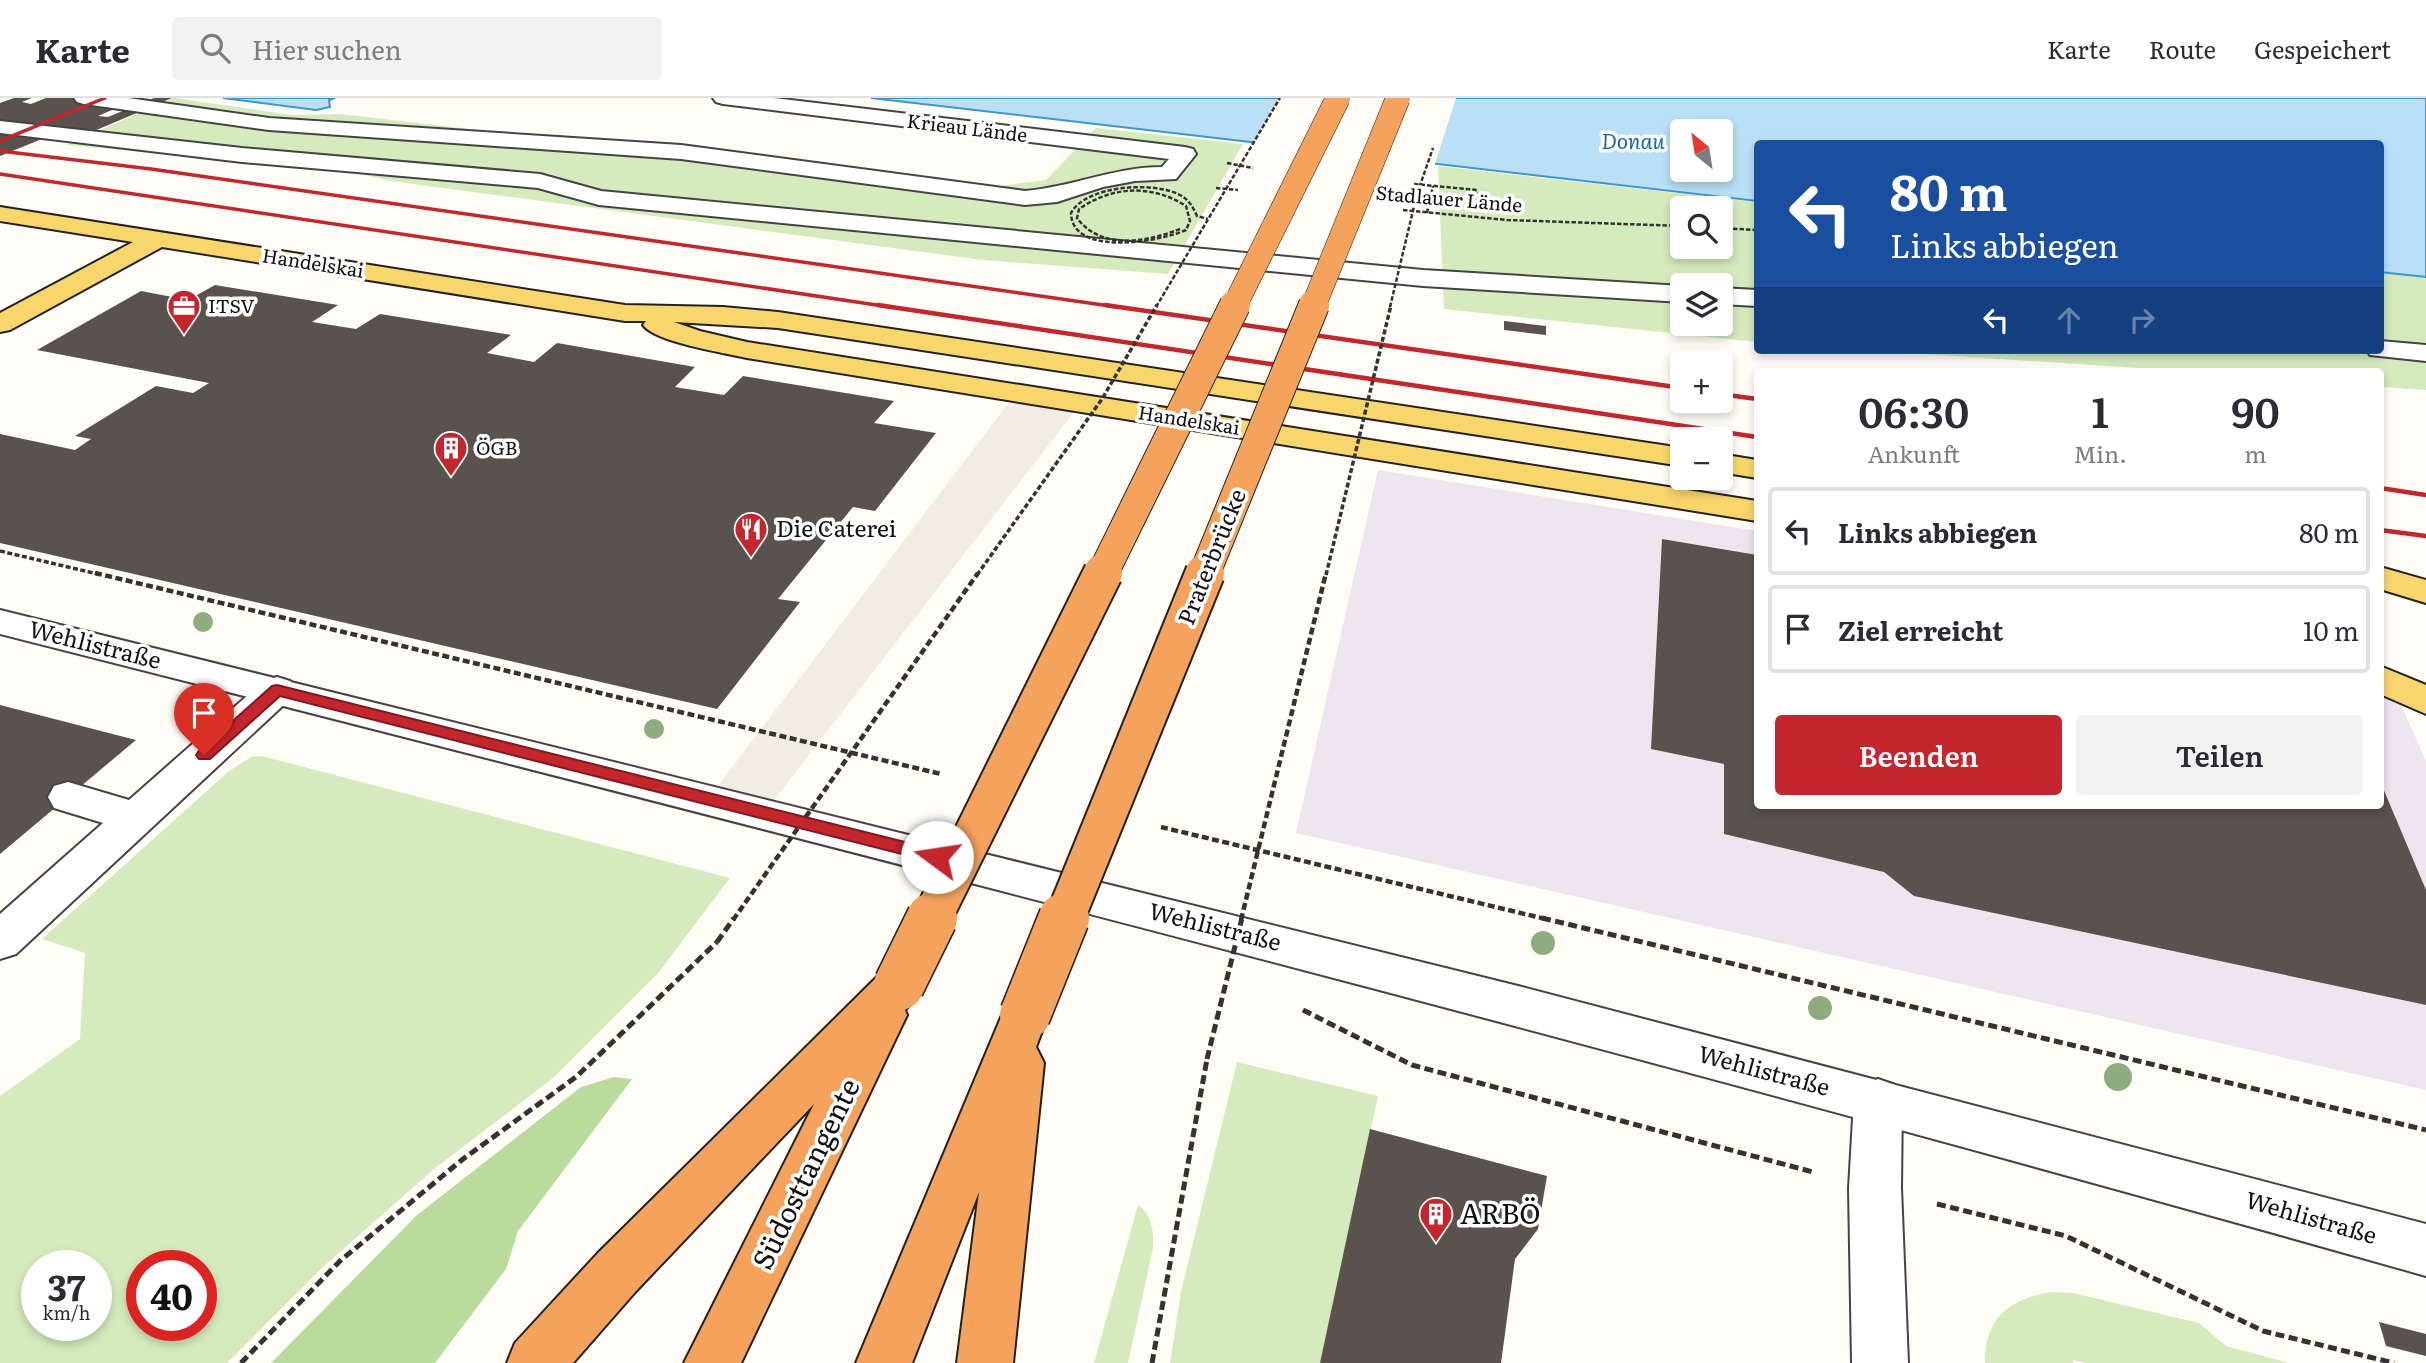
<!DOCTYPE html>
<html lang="de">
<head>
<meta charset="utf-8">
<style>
  :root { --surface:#fff; --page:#f2f2f3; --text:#2b2b33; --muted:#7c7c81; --line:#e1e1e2; --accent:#c4262e }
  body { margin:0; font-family:Literata,serif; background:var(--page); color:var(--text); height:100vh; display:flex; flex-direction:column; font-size:26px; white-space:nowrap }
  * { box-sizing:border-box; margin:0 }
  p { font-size:23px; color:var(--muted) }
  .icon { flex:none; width:38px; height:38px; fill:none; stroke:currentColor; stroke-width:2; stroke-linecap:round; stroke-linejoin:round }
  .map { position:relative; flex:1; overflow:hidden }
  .side { position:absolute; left:1754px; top:270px; width:630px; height:441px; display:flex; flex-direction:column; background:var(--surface); border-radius:7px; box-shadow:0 4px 10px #0003 }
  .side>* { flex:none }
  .banner { position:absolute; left:1754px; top:42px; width:630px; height:214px; border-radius:7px; box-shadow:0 4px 10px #0003; background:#1a4fa0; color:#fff; overflow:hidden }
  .needle { width:46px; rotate:330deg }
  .controls { position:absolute; left:1670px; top:21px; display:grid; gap:14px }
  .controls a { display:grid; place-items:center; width:63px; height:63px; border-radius:7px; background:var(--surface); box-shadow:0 4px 10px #0003; font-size:35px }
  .speed { position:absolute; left:21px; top:1152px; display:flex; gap:14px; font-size:35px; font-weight:700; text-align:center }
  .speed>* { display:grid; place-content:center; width:91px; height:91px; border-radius:50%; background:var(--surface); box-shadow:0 4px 10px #0003; line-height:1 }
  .speed small { font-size:18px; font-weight:400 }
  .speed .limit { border:10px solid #d22; background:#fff; color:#111 }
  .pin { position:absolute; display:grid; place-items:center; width:60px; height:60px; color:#fff; margin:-72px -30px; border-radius:50% 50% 50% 0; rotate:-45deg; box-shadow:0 0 7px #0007 }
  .pin .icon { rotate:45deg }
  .me { position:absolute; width:77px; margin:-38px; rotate:284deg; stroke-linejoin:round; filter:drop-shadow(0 0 5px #0008) }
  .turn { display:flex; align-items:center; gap:24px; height:147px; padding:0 21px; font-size:32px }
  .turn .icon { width:91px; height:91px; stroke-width:2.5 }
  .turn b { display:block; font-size:49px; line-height:60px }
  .lanes { display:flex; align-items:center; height:66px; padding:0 21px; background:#0003; justify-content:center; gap:35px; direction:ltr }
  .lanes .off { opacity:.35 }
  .eta { display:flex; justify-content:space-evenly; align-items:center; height:119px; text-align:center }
  .eta b { font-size:42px; font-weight:600; line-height:49px }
  .cta { display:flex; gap:14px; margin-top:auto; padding:14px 21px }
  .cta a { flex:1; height:80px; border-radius:7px; background:var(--accent); color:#fff; font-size:28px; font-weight:600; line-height:80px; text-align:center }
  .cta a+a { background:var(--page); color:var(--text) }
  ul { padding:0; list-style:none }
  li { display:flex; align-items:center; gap:21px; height:88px; margin:0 14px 10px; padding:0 7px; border:4px solid var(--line); border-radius:7px }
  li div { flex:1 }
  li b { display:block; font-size:26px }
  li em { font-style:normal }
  header { display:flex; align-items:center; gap:42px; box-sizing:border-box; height:98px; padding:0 35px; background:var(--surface); border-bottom:2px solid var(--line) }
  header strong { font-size:33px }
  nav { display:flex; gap:38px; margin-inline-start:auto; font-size:24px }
  .search { width:490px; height:63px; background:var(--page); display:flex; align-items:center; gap:18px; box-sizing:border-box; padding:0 24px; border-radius:7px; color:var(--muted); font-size:26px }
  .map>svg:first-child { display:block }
  .industrial { fill:#eee6ef }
  .green { fill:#d5ebbd; fill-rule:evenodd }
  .forest { fill:#b9dc9c }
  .plaza { fill:#f1ede2 }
  .water { fill:#b9e0f7; stroke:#3f96cf; stroke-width:2; fill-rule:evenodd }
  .pier { fill:#fffdf5 }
  .building { fill:#5a524d }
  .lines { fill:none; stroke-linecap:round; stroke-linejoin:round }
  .service-casing { stroke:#444; stroke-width:4 }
  .tertiary-casing { stroke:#444; stroke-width:4 }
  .primary-casing { stroke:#222; stroke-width:4 }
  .motorway-casing { stroke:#222; stroke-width:4 }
  .path-far3 { stroke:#333; stroke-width:2.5; stroke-dasharray:4.5 2; stroke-linecap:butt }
  .path-far2 { stroke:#333; stroke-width:3.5; stroke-dasharray:5 2.5; stroke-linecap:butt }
  .path-far1 { stroke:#333; stroke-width:4.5; stroke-dasharray:7 3.5; stroke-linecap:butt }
  .path { stroke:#333; stroke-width:5; stroke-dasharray:9 4.5; stroke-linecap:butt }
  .service { fill:#fff; fill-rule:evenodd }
  .tertiary { fill:#fff; fill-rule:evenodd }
  .primary { fill:#f9d66b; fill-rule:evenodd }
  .motorway { fill:#f5a25d; fill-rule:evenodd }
  .rail-far1 { stroke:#c4262e; stroke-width:3.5 }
  .rail { stroke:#c4262e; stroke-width:4.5 }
  .motorway-bridge-far3-casing { stroke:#222; stroke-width:25; stroke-linecap:butt }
  .motorway-bridge-far2-casing { stroke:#222; stroke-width:32; stroke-linecap:butt }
  .motorway-bridge-far1-casing { stroke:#222; stroke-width:42; stroke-linecap:butt }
  .motorway-bridge-casing { stroke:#222; stroke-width:53; stroke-linecap:butt }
  .path-bridge-far3 { stroke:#333; stroke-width:2.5; stroke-dasharray:4.5 2; stroke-linecap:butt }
  .path-bridge-far2 { stroke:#333; stroke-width:3.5; stroke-dasharray:5 2.5; stroke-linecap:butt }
  .path-bridge-far1 { stroke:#333; stroke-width:4.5; stroke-dasharray:7 3.5; stroke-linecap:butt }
  .path-bridge { stroke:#333; stroke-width:5; stroke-dasharray:9 4.5; stroke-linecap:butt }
  .motorway-bridge-far3 { stroke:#f5a25d; stroke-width:24 }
  .motorway-bridge-far2 { stroke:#f5a25d; stroke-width:30 }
  .motorway-bridge-far1 { stroke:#f5a25d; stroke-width:38 }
  .motorway-bridge { stroke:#f5a25d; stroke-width:50 }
  .tree { fill:#8dad7f }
  .route { fill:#c4262e; stroke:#7f191e; stroke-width:2 }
  .labels { text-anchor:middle; stroke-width:7; stroke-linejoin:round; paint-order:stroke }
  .far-street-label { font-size:19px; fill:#111; stroke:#fff }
  .far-poi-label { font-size:19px; fill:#111; stroke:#fff; text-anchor:start }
  .far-water-label { font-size:21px; font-style:italic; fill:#1768a6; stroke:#fff }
  .poi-label { font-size:23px; fill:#111; stroke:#fff; text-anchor:start }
  .street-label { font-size:23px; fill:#111; stroke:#fff }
  .near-street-label { font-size:28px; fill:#111; stroke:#fff }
  .near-poi-label { font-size:28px; fill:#111; stroke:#fff; text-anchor:start }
</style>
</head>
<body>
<header>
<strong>Karte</strong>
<div class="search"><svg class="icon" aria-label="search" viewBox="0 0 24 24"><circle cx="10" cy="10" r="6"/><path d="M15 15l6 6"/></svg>Hier suchen</div>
<nav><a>Karte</a><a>Route</a><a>Gespeichert</a></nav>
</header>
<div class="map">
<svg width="2426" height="1265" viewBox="0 0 2426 1265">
  <rect width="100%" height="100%" fill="#fffdf5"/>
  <path class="industrial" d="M1378 372 1757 433V707H2380V559L2426 663V992L1296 735Z"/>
  <path class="green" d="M174 0 292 17 341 16 512 36 668 47 984 90 1046 82 1096 30 1243 46 1168 176 983 162 391 83 347 73 66 47Z
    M1438 68 1757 104V244L1444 211ZM1682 110H1720V149H1682ZM1682 187H1720V226H1682Z
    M2380 175 2426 180V292L2380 289V273H2184L1863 252H2380Z
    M262 658 730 780 659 874 553 980 434 1071 323 1169 227 1265H0V998L80 941 85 855 42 841 229 673 251 659ZM37 1167H96V1227H37ZM142 1167H201V1227H142Z
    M1237 964 1378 998 1320 1265H1170L1181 1194Z
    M1138 1107C1152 1116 1154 1135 1153 1150L1128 1265H1094Z
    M2050 1194 2073 1195 2199 1225 2226 1248 2289 1265H2086L2073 1262V1265H1985C1985 1220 2008 1202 2050 1194Z"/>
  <path class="forest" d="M614 979 632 981 518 1133 506 1171 435 1265H271L417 1117 581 989Z"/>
  <path class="plaza" d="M1016 295 1081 305 764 715 708 701Z"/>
  <path class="water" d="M223 0H335L329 2 330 9 316 12Z
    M871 0H2426V179L2380 174V46H1757V103ZM1682 33H1720V72H1682Z"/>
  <path class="pier" d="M1279 0H1456L1434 69 1251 48Z"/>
  <path class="building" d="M14 0H32L22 4 31 6 46 0H140L98 18 108 19 154 0H172L87 36 64 32 0 58V5Z
    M215 187 338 207 312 224 356 231 380 216 511 237 487 255 534 264 557 245 695 269 675 289 724 297 743 278 894 303 874 325 936 335 875 413 853 409 778 501 800 504 717 611 0 445V336L75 352 91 341 75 338 156 288 193 295 209 285 37 252 141 193 188 202Z
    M1504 223 1546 228V237L1504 232Z
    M1662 441 1757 457V707H2380V683L2426 792V907L1914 798 1884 774 1724 736V666L1651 651Z
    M0 607 136 642 0 756Z
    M1370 1031 1547 1078 1538 1131 1515 1161 1501 1265H1320Z
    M2379 1224 2426 1236V1258L2386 1248Z"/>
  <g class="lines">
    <defs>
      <path id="service" d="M74 0H128L269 20 681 47 1025 93C1072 89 1114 69 1162 69L1169 61 723 6 716 4 713 0H774L1185 49 1193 51 1196 56 1176 81 1135 83 1103 89 1057 104 1025 107 681 61 269 32 84 6 77 4Z
        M0 23 242 50 540 76 601 93 1423 172 1682 188V204L1423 188 599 107 538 90 242 64 0 35Z
        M1720 190 1757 192V208L1720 206Z
        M2380 243 2426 247V263L2370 257 2367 252H2380Z
        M277 579 290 583 296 592 290 601 16 856 0 861V816L103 725 54 710 48 699 54 688 68 684 129 702 264 583Z
        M1878 981 1895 987 1902 1003 1901 1090 1908 1265H1852L1849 1090 1854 1003 1861 987Z"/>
      <path id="tertiary" d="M0 512 1518 888 2426 1126V1178C1621 950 811 742 0 536Z"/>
      <path id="primary" d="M0 109 625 207 723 209 778 214 1682 350V368L778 230 674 224 700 233 747 244 1757 403V423L747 260C725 255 655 244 643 227L646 223H625L162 149 10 232 0 234V215L133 144 0 123Z
        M1720 356 1757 362V380L1720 374Z
        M2380 469 2426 482V505L2380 491Z
        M2380 568 2426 587V616L2380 596Z"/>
      <path id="motorway" d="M899 867 915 873 922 887 915 901 905 912 907 917 741 1265H684L814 1006 636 1193 573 1265H507L515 1245 598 1155 883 873Z
        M1025 897 1041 903 1048 917 1036 949 1044 965 1013 1265H957L979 1094 912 1265H856L1002 917 1009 903Z"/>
    </defs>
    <use href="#service" class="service-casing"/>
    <use href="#tertiary" class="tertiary-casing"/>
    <use href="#primary" class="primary-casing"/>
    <use href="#motorway" class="motorway-casing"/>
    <path class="path-far3" d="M1227 65 1253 70
      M1414 86 1477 92 1474 101
      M1216 90 1238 92
      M1430 97 1474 101
      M1403 112 1507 122 1682 128
      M1427 115 1433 88
      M1720 130 1757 132"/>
    <path class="path-far2" d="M0 453 102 477"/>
    <path class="path-far1" d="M95 475 941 676
      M1161 729 1550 822"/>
    <path class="path" d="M1542 820 2426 1032
      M1303 912 1412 967 1813 1074
      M1937 1106 2066 1138 2263 1233 2394 1265
      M241 1265 340 1163 463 1061 576 979 717 844
      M1152 1265 1207 961"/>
    <use href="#service" class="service"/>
    <use href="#tertiary" class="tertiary"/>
    <use href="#primary" class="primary"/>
    <use href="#motorway" class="motorway"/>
    <path class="rail-far1" d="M0 43 105 0
      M0 53 151 71 1117 209
      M0 76 890 209"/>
    <path class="rail" d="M878 207 1757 339
      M1105 207 1682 290
      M1720 296 1757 301
      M2380 390 2426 397
      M2380 432 2426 438"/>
    <defs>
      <path id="motorway-bridge-far3" d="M1234 209 1338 0
        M1313 209 1398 0"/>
      <path id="motorway-bridge-far2" d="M1102 477 1235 207
        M1204 477 1314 207"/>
      <path id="motorway-bridge-far1" d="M931 822 1103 475
        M1064 822 1205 475"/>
      <path id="motorway-bridge" d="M899 887 932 820
        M1025 917 1064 820"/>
    </defs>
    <use href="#motorway-bridge-far3" class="motorway-bridge-far3-casing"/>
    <use href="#motorway-bridge-far2" class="motorway-bridge-far2-casing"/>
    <use href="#motorway-bridge-far1" class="motorway-bridge-far1-casing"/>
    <use href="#motorway-bridge" class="motorway-bridge-casing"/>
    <path class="path-bridge-far3" d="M1417 96 1432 97
      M1180 131C1146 144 1102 153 1077 120L1079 111C1112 88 1152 86 1186 108L1190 123 1186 132C1162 143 1072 160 1071 115 1086 87 1154 83 1180 97 1189 102 1193 109 1197 118L1208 121
      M1156 209 1280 0
      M1390 209 1417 96 1433 50"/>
    <path class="path-bridge-far2" d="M977 477 1102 301 1157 207
      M1326 477 1391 207"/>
    <path class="path-bridge-far1" d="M733 822 978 475
      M1241 822 1326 475"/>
    <path class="path-bridge" d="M717 844 734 820
      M1207 961 1242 820"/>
    <use href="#motorway-bridge-far3" class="motorway-bridge-far3"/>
    <use href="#motorway-bridge-far2" class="motorway-bridge-far2"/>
    <use href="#motorway-bridge-far1" class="motorway-bridge-far1"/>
    <use href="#motorway-bridge" class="motorway-bridge"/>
  </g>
  <g class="tree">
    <circle cx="203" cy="524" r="10"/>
    <circle cx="654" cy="631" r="10"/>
    <circle cx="1543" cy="845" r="12"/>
    <circle cx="1820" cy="910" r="12"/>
    <circle cx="2118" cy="979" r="14"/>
  </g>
  <path class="route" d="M277 587 937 752 943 754 946 759 943 763 937 765 280 598 210 661H199L196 657 199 653 272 588Z"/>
  <defs>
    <symbol id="office-pin" viewBox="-11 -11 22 30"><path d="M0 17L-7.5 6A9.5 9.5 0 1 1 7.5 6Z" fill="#c4262e" stroke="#fff"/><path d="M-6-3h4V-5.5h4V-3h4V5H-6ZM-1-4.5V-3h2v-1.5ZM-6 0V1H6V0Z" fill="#fff"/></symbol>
    <symbol id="building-pin" viewBox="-11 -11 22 30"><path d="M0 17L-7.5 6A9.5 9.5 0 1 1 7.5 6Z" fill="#c4262e" stroke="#fff"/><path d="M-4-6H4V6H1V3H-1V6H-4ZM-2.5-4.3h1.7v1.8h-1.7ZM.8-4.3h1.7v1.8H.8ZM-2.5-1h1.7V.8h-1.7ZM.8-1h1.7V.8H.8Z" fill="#fff"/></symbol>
    <symbol id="restaurant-pin" viewBox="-11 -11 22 30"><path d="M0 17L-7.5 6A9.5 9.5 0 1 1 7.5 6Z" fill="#c4262e" stroke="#fff"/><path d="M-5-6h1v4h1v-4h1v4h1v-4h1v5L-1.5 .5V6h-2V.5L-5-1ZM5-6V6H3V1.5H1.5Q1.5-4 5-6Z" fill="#fff"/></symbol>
  </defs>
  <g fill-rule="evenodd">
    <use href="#office-pin" x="165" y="189" width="38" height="52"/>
    <use href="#building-pin" x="432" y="331" width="38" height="52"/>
    <use href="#restaurant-pin" x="732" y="412" width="38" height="52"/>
    <use href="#building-pin" x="1417" y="1097" width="38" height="52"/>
  </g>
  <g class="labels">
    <g class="far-street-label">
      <text transform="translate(967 30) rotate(7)" y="7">Krieau Lände</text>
      <text transform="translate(1449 101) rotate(5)" y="7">Stadlauer Lände</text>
      <text transform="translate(313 165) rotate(9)" y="7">Handelskai</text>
      <text transform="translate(1189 322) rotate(9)" y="7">Handelskai</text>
    </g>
    <g class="far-poi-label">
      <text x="208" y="215">ITSV</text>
      <text x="476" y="357">ÖGB</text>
    </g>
    <g class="far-water-label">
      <text x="1633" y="51">Donau</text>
    </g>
    <g class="poi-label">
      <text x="776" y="439">Die Caterei</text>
    </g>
    <g class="street-label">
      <text transform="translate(1212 459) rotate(-68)" y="8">Praterbrücke</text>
      <text transform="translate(95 547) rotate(14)" y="8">Wehlistraße</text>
      <text transform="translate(1215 829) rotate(14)" y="8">Wehlistraße</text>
      <text transform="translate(1764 973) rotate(15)" y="8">Wehlistraße</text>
      <text transform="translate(2311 1120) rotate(16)" y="8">Wehlistraße</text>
    </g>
    <g class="near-street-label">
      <text transform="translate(806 1076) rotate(-64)" y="10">Südosttangente</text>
    </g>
    <g class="near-poi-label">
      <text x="1460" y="1126">ARBÖ</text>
    </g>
  </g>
</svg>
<div class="controls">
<a><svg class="needle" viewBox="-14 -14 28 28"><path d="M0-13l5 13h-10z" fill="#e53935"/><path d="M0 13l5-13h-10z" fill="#7c7c81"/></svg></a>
<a><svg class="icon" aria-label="search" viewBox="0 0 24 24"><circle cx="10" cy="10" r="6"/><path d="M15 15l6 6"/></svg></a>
<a><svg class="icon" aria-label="layers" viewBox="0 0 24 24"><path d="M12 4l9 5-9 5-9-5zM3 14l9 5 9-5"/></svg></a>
<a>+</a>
<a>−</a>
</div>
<div class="speed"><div>37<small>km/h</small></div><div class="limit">40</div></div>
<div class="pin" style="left:204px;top:657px;background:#d93025"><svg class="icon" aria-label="arrive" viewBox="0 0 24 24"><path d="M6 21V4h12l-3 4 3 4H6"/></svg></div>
<svg class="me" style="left:937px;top:759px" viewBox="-20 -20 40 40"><circle r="19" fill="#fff"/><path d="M0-13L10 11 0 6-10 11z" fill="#c4262e"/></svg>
<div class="banner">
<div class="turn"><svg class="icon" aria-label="left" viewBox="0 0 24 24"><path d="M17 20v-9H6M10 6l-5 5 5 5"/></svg><div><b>80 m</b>Links abbiegen</div></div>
<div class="lanes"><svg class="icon" aria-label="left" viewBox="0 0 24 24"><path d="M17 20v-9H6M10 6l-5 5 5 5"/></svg><svg class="icon off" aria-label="ahead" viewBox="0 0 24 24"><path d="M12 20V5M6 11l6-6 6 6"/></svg><svg class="icon off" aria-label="right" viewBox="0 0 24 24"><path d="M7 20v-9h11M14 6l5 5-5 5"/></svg></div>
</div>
<section class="side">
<div class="eta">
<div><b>06:30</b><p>Ankunft</p></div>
<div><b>1</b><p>Min.</p></div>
<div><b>90</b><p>m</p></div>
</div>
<ul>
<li><svg class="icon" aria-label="left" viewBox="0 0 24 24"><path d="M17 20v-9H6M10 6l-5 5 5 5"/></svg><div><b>Links abbiegen</b></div><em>80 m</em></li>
<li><svg class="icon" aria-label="arrive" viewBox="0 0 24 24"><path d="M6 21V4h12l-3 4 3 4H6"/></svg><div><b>Ziel erreicht</b></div><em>10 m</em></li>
</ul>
<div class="cta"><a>Beenden</a><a>Teilen</a></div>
</section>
</div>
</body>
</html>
